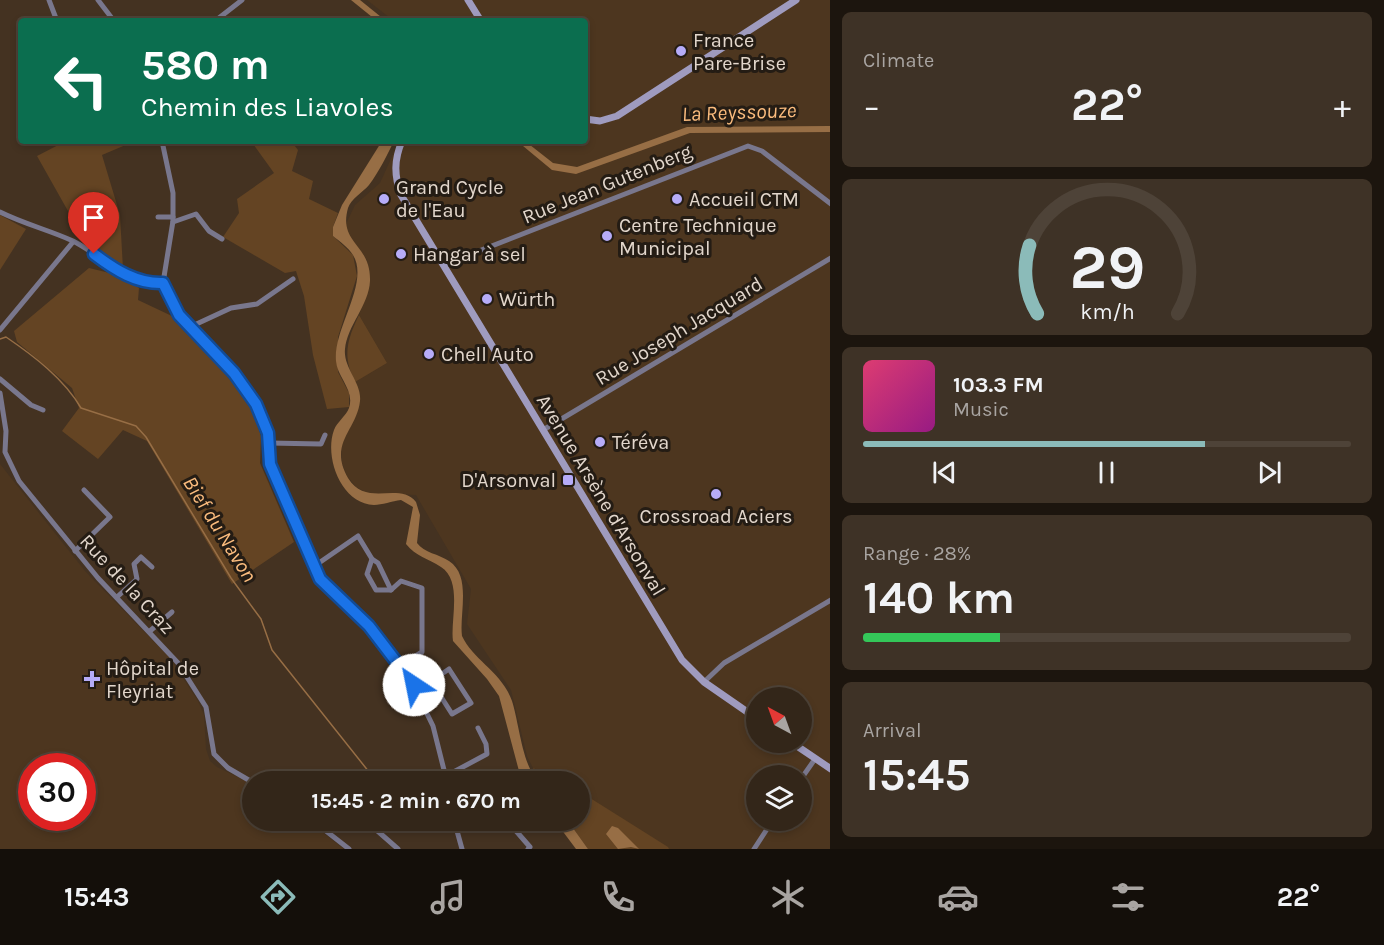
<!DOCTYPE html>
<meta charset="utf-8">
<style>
body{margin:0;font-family:Karla,sans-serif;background:#3e3226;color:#f1f3f6;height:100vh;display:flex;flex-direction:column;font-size:22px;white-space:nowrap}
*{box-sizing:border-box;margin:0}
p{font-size:20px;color:#a9a5a2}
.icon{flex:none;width:33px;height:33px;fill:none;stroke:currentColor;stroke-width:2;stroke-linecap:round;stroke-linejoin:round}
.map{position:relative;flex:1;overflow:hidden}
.details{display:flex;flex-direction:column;gap:12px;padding:12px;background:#1c150e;width:554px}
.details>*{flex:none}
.top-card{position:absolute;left:18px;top:18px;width:570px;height:126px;border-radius:6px;box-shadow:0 3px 9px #0003,0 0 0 2px #4e4338;background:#0b6e4f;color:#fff;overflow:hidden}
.needle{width:39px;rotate:319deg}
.tools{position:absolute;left:746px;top:687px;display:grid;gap:12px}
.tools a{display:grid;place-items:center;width:66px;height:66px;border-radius:50%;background:#332619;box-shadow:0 3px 9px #0003,0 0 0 2px #4e4338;font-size:30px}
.speed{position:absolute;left:18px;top:753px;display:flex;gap:12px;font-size:30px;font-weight:700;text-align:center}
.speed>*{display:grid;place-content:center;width:78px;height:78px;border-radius:50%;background:#332619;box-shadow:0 3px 9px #0003,0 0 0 2px #4e4338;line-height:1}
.speed .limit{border:9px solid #d22;background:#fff;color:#111}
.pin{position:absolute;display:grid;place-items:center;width:51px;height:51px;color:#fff;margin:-62px -26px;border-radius:50% 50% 50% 0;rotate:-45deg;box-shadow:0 0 6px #0007}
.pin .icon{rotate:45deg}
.me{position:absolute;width:66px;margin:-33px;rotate:326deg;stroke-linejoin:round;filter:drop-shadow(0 0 4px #0008)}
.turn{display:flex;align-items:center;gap:21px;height:126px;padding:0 24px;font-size:27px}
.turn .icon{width:78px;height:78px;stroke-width:2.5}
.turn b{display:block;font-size:42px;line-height:51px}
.big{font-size:45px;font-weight:700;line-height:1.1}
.details .tile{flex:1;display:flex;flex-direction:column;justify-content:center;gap:9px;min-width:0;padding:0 21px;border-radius:9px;background:#3e3226}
.details .dial{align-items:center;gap:0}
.dial svg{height:156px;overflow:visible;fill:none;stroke:#4e4338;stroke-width:7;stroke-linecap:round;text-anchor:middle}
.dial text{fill:#f1f3f6;stroke:none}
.song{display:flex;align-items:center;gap:18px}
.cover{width:72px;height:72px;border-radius:9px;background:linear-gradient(135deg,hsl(340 70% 55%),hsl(310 70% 35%))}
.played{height:6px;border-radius:3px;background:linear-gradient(90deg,#8bbbb9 70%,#4e4338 70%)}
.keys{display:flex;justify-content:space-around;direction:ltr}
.heat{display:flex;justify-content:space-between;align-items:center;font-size:33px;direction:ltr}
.charge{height:9px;border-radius:4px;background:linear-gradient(90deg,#34c759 28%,#4e4338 0)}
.trip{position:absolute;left:242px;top:771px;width:348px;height:60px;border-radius:30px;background:#332619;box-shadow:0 3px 9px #0003,0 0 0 2px #4e4338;font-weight:700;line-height:60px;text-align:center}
.tabs{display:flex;height:96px;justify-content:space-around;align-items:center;background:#140f0a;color:#a9a5a2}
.tabs .icon{width:42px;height:42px}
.tabs .current{color:#8bbbb9}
.tabs b{font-size:27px;color:#f1f3f6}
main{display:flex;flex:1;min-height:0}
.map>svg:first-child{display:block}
.built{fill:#4d361f;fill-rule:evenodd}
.green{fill:#644423}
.water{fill:#976e45}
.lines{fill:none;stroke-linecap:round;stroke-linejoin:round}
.stream{stroke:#976e45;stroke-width:1.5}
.street{stroke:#79778d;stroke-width:5}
.secondary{stroke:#9f9bbf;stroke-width:7}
.route-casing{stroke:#114b97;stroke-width:15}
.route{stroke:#1a73e8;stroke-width:10}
.poi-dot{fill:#b6acf8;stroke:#241c14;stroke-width:2}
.labels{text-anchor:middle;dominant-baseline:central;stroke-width:6;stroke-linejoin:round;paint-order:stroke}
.poi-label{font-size:20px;fill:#e3d7cc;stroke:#241c14;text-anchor:start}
.street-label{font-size:20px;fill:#e3d7cc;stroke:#241c14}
.water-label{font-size:21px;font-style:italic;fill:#fabb7d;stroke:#241c14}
</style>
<main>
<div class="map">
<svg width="831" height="849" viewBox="0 0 831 849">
<rect width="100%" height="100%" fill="#443221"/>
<g class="built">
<path d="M367,0H830V849H669L579,791V782L564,781L533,768L527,756L511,690L467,624L471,589L416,495L367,493L356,487L347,476L342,463L341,445L355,417L358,390L355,382L387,363L359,315L370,282L367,260L346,232L345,226L355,205L380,183L399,141H585V21H394ZM756,698H801V742H756ZM756,776H801V820H756Z"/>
<path d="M0,464L85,571L169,657L198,701L204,715L206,749L210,761L217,767L252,784V820L308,821L344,849H0ZM32,766H82V818H32Z"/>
</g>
<g class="green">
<path d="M66,141H135L102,155L120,215L123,269L86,243L37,156Z"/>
<path d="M251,141H291L298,150L292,171L313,181L309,199L338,213L333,227V236L353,255L357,276L338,337V372L349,393V407L327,409L313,355L304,296L296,271L285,273L223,237L239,213L237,199L274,173Z"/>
<path d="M0,215L26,229L0,270Z"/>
<path d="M89,268L122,276L139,288L138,300L174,317L234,384L253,411L261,436L260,463L294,542L232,584L147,441L123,430L98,459L62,431L79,408L72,388L17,342L14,331Z"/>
<path d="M359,315L387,363L355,382C342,356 347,340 359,315Z"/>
<path d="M533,768L564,781H540Z"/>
<path d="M579,791L668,847L669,849H588L568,821L579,820Z"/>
</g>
<g class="water">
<path d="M351,0H360L386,21H377Z"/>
<path d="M831,126L830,132L690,133L576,174L552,170L517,141H525L553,163L577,167L687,127Z"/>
<path d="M382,141H394C387,155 379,172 369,185C363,192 351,199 348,208C338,244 371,243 370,281C369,305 347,326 345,349C343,368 362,383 360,401C357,430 328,443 348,478C366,508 399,481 416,502L420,515L417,543C424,553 439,554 449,561C472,576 459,614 462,636C473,660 502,672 512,701C519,722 523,772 540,781H526L519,771L499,696L487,679L453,641C450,621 463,581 441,567C428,558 416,557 406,544L413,507L401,500C392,501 382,505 374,505C341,504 324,457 334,430C337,422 346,416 349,408C355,390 337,377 336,361C333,328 370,283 353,255C349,248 339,241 333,236V227L342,205Z"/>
<path d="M555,821H568L588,849H576Z"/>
<path d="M612,826L618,828L639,849L631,847L618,849L606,834Z"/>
</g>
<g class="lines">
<path class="stream" d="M0,339L6,337C34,356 64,379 81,408L136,426L146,437L231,578L261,619L272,650L377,782"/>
<g class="street">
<path d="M49,0L57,21"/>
<path d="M98,0L114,21"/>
<path d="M215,21L242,0"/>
<path d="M162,141L173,193V221L163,283L172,303L190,327L234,373L256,404L268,433L270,464L313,567L330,591L369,626L385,645L413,685L433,726L447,782"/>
<path d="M0,212C24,224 49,230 73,241C103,256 126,285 163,283"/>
<path d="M158,217H173"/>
<path d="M173,222L196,214L209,231L222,239"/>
<path d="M443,265L748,146L762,151L831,204"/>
<path d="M190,327L231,308L257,304L293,279"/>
<path d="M0,330L73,242"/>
<path d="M0,379L31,405L43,410"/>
<path d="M0,393L6,431L5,452L19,481L98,578L178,663L206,707L214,754L228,768L252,782"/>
<path d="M543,430L831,258"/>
<path d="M269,443L321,444L325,435"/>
<path d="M75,551L110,517L84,490"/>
<path d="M372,559L378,563L391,590"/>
<path d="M313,567L358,536L372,559L367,574L376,590H391L401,581L422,588V652L401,665"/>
<path d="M117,597L137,579L134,564L141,557L152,567"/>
<path d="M150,631L172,612"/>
<path d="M704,682L724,663L831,600"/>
<path d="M417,691L449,669L471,703L452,714L431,681"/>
<path d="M446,776L487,754L486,744L478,728"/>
<path d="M801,779L815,759"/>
<path d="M410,782L445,771"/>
<path d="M312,820L349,849"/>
<path d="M365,820L398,849"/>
<path d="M454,820L462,849"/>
<path d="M510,824L530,847L528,849"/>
<path d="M429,825L443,820"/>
<path d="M754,849L773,820"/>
</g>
<g class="secondary">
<path d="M468,0L481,21"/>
<path d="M585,119L600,121L617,116L796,0"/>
<path d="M402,141C394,160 394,175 401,195L682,660L704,682L756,718"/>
<path d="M791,742L831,769"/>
</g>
</g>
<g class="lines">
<g class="route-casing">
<path id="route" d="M94,254C115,270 137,284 163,283L179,315L234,373L256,404L268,433L270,464L320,579L369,626L414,685"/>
</g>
<use href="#route" class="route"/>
</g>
<g class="poi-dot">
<circle cx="681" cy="51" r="6"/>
<circle cx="384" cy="199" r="6"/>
<circle cx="677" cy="199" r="6"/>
<circle cx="607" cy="236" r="6"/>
<circle cx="401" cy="254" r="6"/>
<circle cx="487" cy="299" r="6"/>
<circle cx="429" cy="354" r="6"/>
<circle cx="600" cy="442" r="6"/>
<rect x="562" y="474" width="12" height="12" rx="3"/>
<circle cx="716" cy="494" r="6"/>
<path d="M89 670h6v6h6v6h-6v6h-6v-6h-6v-6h6z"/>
</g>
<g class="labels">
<g class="poi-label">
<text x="693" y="40">France<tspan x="693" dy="23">Pare-Brise</tspan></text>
<text x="396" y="187">Grand Cycle<tspan x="396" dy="23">de l'Eau</tspan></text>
<text x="689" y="199">Accueil CTM</text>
<text x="619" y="225">Centre Technique<tspan x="619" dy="23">Municipal</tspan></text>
<text x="413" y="254">Hangar à sel</text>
<text x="499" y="299">Würth</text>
<text x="441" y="354">Chell Auto</text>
<text x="612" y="442">Téréva</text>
<text x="556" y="480" text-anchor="end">D'Arsonval</text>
<text x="716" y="516" text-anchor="middle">Crossroad Aciers</text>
<text x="106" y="668">Hôpital de<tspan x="106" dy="23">Fleyriat</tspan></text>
</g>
<g class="street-label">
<text transform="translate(607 184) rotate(-22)">Rue Jean Gutenberg</text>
<text transform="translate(679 331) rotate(-31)">Rue Joseph Jacquard</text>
<text transform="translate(601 495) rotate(59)">Avenue Arsène d'Arsonval</text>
<text transform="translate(127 584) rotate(47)">Rue de la Craz</text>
</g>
<g class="water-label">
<text transform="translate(739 112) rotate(-2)">La Reyssouze</text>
<text transform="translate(220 529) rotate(58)">Bief du Navon</text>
</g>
</g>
</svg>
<div class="tools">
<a><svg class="needle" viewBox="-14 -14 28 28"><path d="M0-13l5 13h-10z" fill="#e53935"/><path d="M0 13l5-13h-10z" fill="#a9a5a2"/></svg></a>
<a><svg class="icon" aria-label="layers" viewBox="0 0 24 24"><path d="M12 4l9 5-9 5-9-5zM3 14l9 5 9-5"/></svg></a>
</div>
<div class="speed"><div class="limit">30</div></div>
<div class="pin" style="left:94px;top:254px;background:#d93025"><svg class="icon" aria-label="arrive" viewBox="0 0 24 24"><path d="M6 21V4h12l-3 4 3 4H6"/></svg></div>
<svg class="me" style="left:414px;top:685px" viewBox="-20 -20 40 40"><circle r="19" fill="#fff"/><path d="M0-13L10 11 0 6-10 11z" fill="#1a73e8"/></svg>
<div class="trip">15:45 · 2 min · 670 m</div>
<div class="top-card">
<div class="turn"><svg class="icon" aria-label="left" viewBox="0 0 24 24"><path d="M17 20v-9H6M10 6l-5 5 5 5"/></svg><div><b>580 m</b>Chemin des Liavoles</div></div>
</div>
</div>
<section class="details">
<div class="tile"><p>Climate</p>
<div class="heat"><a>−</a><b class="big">22°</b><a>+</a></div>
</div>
<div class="tile dial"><svg viewBox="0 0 100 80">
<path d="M14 69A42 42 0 1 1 86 69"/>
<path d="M14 69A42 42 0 0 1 10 34" stroke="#8bbbb9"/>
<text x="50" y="56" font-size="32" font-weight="700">29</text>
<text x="50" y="72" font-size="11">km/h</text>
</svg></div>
<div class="tile">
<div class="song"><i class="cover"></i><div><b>103.3 FM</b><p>Music</p></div></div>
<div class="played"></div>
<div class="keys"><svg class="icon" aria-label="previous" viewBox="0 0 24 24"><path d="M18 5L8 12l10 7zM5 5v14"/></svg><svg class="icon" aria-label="pause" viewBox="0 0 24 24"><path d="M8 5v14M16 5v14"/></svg><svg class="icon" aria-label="next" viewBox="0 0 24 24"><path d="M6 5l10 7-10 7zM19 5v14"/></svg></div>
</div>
<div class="tile"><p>Range · 28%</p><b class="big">140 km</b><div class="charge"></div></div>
<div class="tile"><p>Arrival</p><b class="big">15:45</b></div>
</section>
</main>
<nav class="tabs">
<b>15:43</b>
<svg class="icon current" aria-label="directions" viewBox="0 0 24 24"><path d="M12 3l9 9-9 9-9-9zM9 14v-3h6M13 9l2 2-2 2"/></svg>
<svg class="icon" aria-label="music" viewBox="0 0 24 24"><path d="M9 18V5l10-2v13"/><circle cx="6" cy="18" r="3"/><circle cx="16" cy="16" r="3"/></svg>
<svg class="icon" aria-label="phone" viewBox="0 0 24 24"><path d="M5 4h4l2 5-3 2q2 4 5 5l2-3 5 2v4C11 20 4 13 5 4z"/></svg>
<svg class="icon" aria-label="climate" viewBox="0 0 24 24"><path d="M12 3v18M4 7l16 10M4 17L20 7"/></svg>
<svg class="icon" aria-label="car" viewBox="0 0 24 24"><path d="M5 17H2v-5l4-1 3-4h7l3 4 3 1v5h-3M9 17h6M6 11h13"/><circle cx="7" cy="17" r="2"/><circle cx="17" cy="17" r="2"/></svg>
<svg class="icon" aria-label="filters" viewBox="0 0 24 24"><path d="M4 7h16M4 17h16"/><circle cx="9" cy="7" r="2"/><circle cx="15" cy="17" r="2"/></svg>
<b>22°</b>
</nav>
